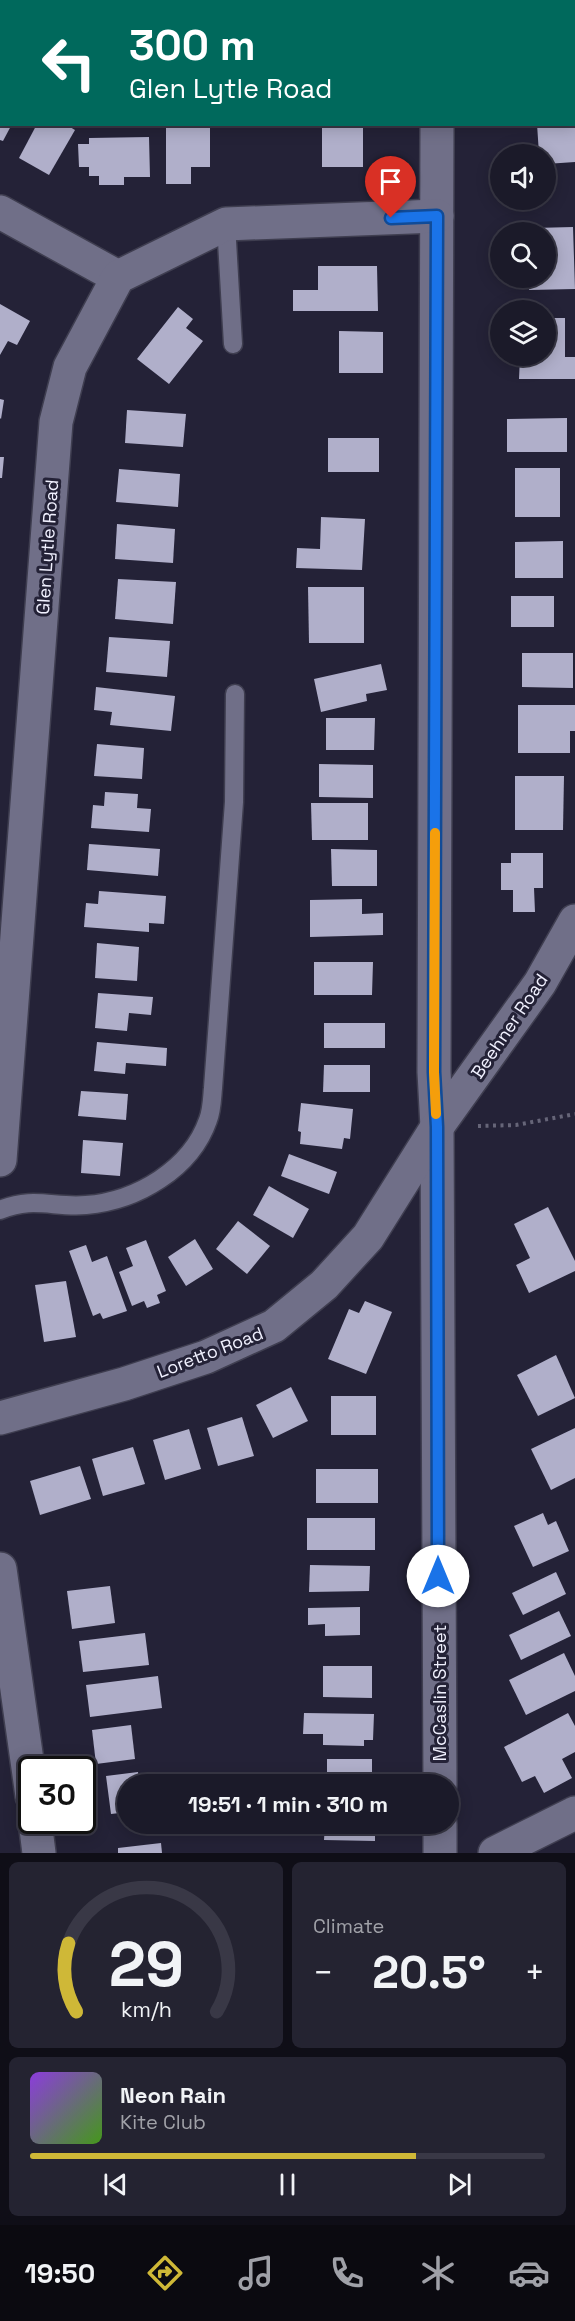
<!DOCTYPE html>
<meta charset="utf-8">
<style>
body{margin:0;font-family:"Space Grotesk",sans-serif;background:#242331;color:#f1f3f6;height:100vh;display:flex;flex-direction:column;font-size:22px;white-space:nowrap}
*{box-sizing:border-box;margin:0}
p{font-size:20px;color:#a0a1a8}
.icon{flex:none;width:33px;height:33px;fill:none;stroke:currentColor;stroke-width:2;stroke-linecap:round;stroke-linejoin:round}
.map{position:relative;height:1853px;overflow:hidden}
.side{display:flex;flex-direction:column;gap:9px;padding:9px;background:#0f0e17;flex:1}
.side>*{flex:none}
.hud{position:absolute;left:0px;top:0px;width:576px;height:126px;box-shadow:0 3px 15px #0003,0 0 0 2px #393846;background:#00695c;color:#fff;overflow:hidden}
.buttons{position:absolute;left:490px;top:144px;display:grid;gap:12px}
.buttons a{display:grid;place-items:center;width:66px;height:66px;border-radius:50%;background:#1b1a29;box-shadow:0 3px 15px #0003,0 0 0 2px #393846;font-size:30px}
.speed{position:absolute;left:18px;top:1756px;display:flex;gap:12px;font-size:30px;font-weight:700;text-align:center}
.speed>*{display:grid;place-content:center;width:78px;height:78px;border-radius:50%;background:#1b1a29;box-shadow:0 3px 15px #0003,0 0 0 2px #393846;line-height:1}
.speed .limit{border:3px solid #111;border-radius:9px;background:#fff;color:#111}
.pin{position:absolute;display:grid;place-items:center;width:51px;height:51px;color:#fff;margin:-62px -26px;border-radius:50% 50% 50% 0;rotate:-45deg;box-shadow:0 0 6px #0007}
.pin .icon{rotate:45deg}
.me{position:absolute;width:66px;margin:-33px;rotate:0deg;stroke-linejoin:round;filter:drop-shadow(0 0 4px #0008)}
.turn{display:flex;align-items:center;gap:21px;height:126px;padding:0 30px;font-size:27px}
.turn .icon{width:78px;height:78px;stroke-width:2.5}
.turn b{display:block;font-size:42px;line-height:51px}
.big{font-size:45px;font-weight:700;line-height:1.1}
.side .widget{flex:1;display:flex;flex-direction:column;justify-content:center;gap:9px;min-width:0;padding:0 21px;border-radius:9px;background:#242331}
.side .dial{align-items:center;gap:0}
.dial svg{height:156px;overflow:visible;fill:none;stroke:#393846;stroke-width:7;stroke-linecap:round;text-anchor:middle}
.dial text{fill:#f1f3f6;stroke:none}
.song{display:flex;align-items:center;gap:18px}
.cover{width:72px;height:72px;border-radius:9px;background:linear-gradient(135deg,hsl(270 70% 55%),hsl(100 70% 35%))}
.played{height:6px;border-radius:3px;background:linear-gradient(90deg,#cfb837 75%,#393846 75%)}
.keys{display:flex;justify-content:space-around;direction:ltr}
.heat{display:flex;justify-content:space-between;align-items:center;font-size:33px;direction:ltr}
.side .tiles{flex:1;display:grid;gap:9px;grid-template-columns:1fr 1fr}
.widget:last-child{grid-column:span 2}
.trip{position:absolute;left:117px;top:1774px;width:342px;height:60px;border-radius:30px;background:#1b1a29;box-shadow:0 3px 15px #0003,0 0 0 2px #393846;font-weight:700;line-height:60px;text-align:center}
.tabs{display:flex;height:96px;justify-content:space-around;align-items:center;background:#0b0a10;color:#a0a1a8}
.tabs .icon{width:42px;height:42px}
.tabs .on{color:#cfb837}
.tabs b{font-size:27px;color:#f1f3f6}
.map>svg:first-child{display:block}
.building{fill:#b0afca}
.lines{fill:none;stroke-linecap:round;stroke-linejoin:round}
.service-casing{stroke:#3f3e50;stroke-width:21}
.minor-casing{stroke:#3f3e50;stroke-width:36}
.path{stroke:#666578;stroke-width:4;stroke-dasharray:3 4.5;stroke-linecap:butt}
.service{stroke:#706f88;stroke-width:18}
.minor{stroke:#706f88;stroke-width:33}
.route-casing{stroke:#114b97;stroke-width:15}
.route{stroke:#1a73e8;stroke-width:10}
.slow{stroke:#f59e0b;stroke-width:10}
.labels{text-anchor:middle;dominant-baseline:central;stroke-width:6;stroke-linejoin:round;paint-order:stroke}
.street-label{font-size:18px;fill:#f1f1ff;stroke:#242237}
</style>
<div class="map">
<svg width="575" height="1853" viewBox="0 0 575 1853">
<rect width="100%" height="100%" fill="#242237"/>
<g class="building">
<path d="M0,124H12L3,141L0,140Z"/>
<path d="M37,124H65L75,130L49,175L19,158Z"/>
<path d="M166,124H210V167H191V184H166Z"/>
<rect x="322" y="124" width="41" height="43"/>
<path d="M537,124H575V162L546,164V154H539Z"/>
<path d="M149,137L150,177H124V185H99V176H89V167H79L78,144H89V138Z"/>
<path d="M573,227L575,289L529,290L528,278H546V232H534V228Z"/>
<path d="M318,266H377L378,311H293V290H318Z"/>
<path d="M0,304L30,321L17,345L8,341L0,355Z"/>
<path d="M178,307L193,319L186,328L203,341L169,384L137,359Z"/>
<path d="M546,318H565V357H575V379H519L520,356H546Z"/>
<path d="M339,331L383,332V373H339Z"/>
<path d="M0,399L4,400L1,419L0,418Z"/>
<path d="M127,410L186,414L183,447L125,443Z"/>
<path d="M567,418V452H507V419Z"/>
<rect x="328" y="438" width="51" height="34"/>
<path d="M0,457H4L2,478H0Z"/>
<rect x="515" y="468" width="45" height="49"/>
<path d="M119,469L180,474L178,507L116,502Z"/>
<path d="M321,517L365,519L362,570L296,568L297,548L320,549Z"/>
<path d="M117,524L175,529L173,563L115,559Z"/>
<path d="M563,541V578H515V542Z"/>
<path d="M118,579L176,582L173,624L115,619Z"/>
<path d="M308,587H364V643H309Z"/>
<rect x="511" y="596" width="43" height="31"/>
<path d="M109,637L170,641L167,677L106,672Z"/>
<path d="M522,653H573V688L522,687Z"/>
<path d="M381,664L387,690L366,694L367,701L321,712L314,679Z"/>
<path d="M96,687L175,696L171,731L110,725L112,712L94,710Z"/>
<path d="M518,705H575V731H570V753H518Z"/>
<path d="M326,718H375L374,750H326Z"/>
<path d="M97,744L144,748L142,779L94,776Z"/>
<path d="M319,764L373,765V798L319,797Z"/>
<path d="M515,776H564L563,830H515Z"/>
<path d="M105,792L138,794L137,808L151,809L149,832L91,828L93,805L104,806Z"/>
<path d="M311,803H368V840H312Z"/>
<path d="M89,844L160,849L158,876L87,870Z"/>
<path d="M331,849L377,850V886H332Z"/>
<path d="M511,853H543V888H534L535,912H513V890H501V863H511Z"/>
<path d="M99,891L166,896L164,924L149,923V932L84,927L86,903L98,904Z"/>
<path d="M362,899V914L383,913V935L310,937V900Z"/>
<path d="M97,943L139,947L137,981L95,978Z"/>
<path d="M314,962H373L372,995H314Z"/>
<path d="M98,993L153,997L151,1015L129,1013L127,1031L95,1028Z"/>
<rect x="324" y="1023" width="61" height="25"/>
<path d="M97,1042L167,1048L166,1066L126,1063L125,1074L94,1071Z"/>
<path d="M324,1065H370V1092H323Z"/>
<path d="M81,1091L128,1094L126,1120L78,1116Z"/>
<path d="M301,1103L353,1109L350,1139L344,1138L342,1149L300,1144L301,1132L298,1131Z"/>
<path d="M83,1140L123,1143L120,1176L81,1173Z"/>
<path d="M289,1154L337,1172L329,1194L281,1176Z"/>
<path d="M269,1186L309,1209L293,1238L253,1215Z"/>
<path d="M548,1207L575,1261V1271L529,1293L516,1265L530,1258L514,1224Z"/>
<path d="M238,1221L270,1246L247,1274L216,1249Z"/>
<path d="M195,1239L213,1269L186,1286L168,1257Z"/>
<path d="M146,1240L166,1291L157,1295L160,1303L147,1308L144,1301L132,1306L119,1272L133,1266L126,1248Z"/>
<path d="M86,1245L92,1262L107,1256L127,1311L103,1319L100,1313L93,1316L69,1251Z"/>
<path d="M66,1281L76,1337L44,1342L35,1285Z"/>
<path d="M365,1301L392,1312L366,1374L328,1359L349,1309L359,1313Z"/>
<path d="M556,1355L575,1398L538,1416L517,1375Z"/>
<path d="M291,1387L308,1421L273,1438L256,1405Z"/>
<rect x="331" y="1396" width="45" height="39"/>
<path d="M242,1417L254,1456L218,1466L207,1428Z"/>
<path d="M575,1428V1478L551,1490L531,1449Z"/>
<path d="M189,1429L201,1469L165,1480L153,1440Z"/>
<path d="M133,1447L145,1484L103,1496L92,1459Z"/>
<path d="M80,1466L91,1499L40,1515L30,1481Z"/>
<rect x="316" y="1469" width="62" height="34"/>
<path d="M543,1513L548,1525L556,1521L569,1551L533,1567L514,1526Z"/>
<rect x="307" y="1518" width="68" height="32"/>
<path d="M310,1565L370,1566L369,1591L309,1592Z"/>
<path d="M556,1572L566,1594L523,1615L512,1593Z"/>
<path d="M110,1586L115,1623L72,1629L67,1591Z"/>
<path d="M360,1607V1635L325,1636V1624L308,1625V1608Z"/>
<path d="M559,1611L571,1636L521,1660L509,1635Z"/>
<path d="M145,1633L149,1665L83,1672L79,1641Z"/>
<path d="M564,1653L575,1676V1691L526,1715L509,1680Z"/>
<path d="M323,1666H372V1698L323,1697Z"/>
<path d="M158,1676L162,1708L90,1717L86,1685Z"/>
<path d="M304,1713L374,1714L373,1740H364V1746L323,1745V1734H303Z"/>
<path d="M568,1713L575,1726V1752L562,1759L572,1778L544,1793L535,1776L522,1782L504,1747Z"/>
<path d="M131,1725L135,1759L96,1764L92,1730Z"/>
<rect x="327" y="1759" width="45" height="26"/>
<path d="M138,1772L139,1779L157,1776L159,1785H128V1812L111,1814L106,1776Z"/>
<path d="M325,1824H375V1841L324,1840Z"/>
<path d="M161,1843L162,1853H118V1848Z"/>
</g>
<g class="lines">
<g class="service-casing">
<g id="service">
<path d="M226,224L233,344"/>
<path d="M0,1210C33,1196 54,1208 86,1205C137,1201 191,1169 208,1120C212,1110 212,1098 213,1088L234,802L235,694"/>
</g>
</g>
<g class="minor-casing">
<g id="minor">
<path d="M437,2V0"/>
<path d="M437,124L434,1072L437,1127L440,1785"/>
<path d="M0,212L118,277"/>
<path d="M0,1160L56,422L70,367L118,277L226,224L437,216"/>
<path d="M0,1418L124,1384L206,1357L274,1326L324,1285L368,1237L437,1127L540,983L575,921"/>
<path d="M0,1569L32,1796"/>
<path d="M35,1821L39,1853"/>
<path d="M440,1824V1853"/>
<path d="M495,1853L575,1813"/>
</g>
</g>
<path class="path" d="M478,1126L516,1125L575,1114"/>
<use href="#service" class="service"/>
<use href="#minor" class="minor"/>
</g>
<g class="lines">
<g class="route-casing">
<path id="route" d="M391,218L437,216L434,1072L437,1127L438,1576"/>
</g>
<use href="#route" class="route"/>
<path class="slow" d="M435,833L434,1072L436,1114"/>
</g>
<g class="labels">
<g class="street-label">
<text transform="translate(47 547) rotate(-86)">Glen Lytle Road</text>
<text transform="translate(509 1026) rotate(-56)">Beehner Road</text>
<text transform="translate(210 1352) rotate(-21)">Loretto Road</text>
<text transform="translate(439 1693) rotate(-90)">McCaslin Street</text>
</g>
</g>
</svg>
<div class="buttons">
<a><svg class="icon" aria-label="sound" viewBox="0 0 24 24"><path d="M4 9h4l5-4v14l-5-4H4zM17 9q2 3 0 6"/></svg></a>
<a><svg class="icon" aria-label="search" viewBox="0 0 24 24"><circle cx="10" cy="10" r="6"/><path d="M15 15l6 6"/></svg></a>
<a><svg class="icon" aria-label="layers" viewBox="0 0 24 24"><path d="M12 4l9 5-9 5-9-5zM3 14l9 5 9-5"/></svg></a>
</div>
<div class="speed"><div class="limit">30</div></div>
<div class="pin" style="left:391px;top:218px;background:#d93025"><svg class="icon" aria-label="arrive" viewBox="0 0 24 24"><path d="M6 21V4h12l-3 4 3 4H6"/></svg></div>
<svg class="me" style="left:438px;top:1576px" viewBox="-20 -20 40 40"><circle r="19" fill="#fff"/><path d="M0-13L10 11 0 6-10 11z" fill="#1a73e8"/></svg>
<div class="trip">19:51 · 1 min · 310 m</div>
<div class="hud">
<div class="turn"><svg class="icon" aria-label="left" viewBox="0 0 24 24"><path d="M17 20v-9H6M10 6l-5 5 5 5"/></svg><div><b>300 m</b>Glen Lytle Road</div></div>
</div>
</div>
<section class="side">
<div class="tiles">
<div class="widget dial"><svg viewBox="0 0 100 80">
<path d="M14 69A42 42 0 1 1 86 69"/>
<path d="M14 69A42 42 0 0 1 10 34" stroke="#cfb837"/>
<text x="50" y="56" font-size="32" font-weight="700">29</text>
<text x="50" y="72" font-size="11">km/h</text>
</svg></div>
<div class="widget"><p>Climate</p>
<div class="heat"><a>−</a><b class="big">20.5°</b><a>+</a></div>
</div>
<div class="widget">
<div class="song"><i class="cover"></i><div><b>Neon Rain</b><p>Kite Club</p></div></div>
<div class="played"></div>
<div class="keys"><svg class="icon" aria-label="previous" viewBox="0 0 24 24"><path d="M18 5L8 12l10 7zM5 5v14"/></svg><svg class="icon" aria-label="pause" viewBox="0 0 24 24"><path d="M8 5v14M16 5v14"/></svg><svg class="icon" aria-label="next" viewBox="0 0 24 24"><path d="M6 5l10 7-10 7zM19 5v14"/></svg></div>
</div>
</div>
</section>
<nav class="tabs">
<b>19:50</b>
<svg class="icon on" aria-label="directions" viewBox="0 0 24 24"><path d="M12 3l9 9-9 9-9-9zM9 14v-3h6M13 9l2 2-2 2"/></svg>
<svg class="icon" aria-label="music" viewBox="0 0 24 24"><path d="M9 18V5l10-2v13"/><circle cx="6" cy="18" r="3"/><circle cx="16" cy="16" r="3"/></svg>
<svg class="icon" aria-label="phone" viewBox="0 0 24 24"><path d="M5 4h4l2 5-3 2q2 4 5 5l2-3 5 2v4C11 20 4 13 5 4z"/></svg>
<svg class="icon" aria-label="climate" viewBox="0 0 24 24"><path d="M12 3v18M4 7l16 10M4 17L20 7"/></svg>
<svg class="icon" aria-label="car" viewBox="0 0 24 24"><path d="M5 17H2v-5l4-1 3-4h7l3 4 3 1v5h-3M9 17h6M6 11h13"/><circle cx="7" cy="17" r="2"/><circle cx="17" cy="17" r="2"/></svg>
</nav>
